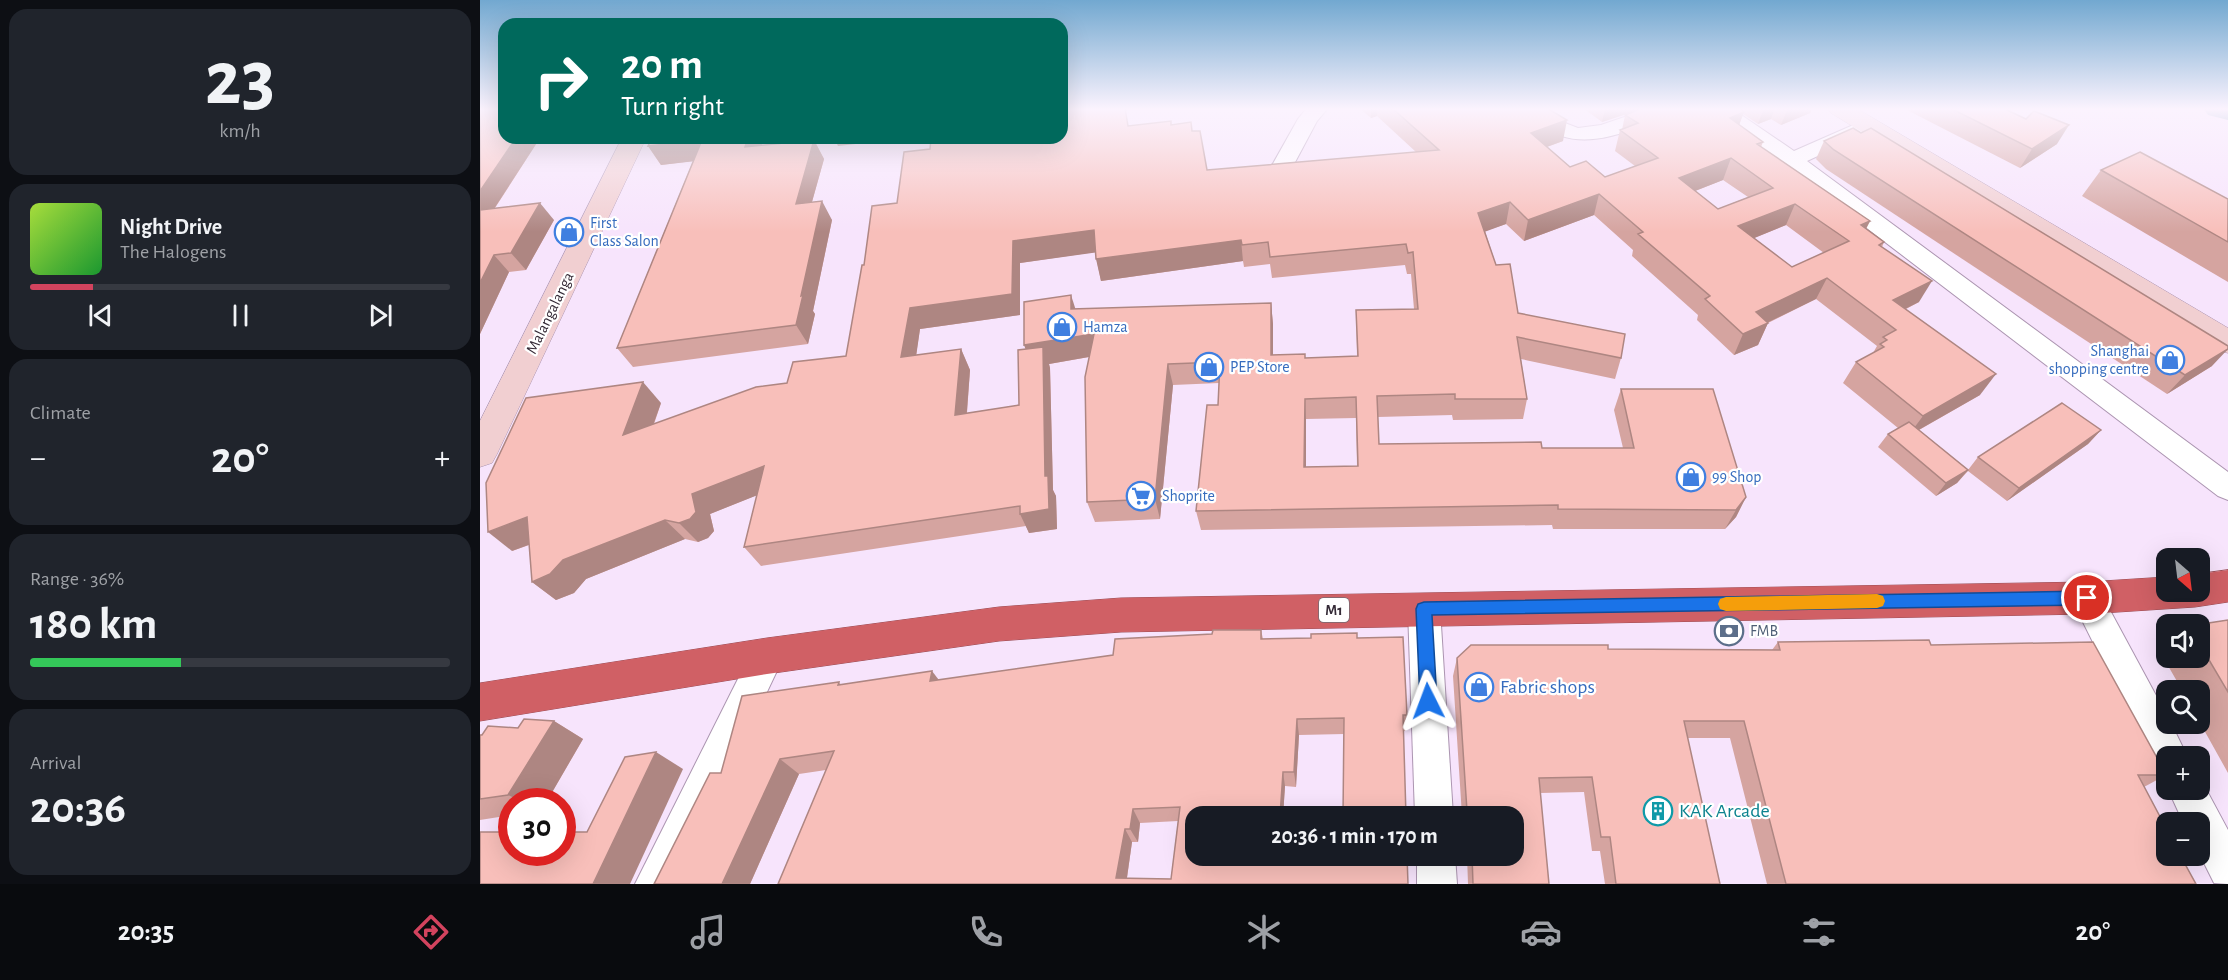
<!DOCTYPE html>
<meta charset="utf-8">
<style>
body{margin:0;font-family:"Alegreya Sans",sans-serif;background:#20242c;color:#f1f3f6;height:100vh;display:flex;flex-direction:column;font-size:22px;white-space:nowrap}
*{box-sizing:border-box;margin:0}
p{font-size:20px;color:#9ea1a6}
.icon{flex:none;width:33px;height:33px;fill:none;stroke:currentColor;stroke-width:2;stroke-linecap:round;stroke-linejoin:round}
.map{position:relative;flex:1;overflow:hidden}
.panel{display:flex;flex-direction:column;gap:9px;padding:9px;background:#0d0f14;width:480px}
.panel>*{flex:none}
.top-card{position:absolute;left:18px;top:18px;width:570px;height:126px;border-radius:18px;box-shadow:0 6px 24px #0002;background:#00695c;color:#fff;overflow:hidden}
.needle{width:39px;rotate:152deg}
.buttons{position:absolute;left:1676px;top:548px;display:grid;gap:12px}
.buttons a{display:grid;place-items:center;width:54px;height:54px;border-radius:12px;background:#171b24;box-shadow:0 6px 24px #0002;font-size:30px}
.speed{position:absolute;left:18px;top:788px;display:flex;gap:12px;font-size:30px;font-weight:700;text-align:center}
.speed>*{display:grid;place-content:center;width:78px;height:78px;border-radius:50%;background:#171b24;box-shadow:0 6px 24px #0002;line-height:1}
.speed .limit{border:9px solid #d22;background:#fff;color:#111}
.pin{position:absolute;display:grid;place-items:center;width:51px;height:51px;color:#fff;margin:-26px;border:3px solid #fff;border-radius:50%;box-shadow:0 2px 6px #0007}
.me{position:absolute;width:66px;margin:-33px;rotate:357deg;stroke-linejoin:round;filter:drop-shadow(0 0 4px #0008)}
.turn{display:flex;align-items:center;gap:21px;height:126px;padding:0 24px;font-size:27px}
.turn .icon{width:78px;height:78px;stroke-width:2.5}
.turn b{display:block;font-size:42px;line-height:51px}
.big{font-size:45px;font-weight:600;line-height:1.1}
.panel .tile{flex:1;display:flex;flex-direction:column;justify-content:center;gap:9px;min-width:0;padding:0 21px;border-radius:18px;background:#20242c}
.panel .dial{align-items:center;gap:0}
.dial b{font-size:78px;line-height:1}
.song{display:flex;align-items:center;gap:18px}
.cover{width:72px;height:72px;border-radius:9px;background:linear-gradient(135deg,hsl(80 70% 55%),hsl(130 70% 35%))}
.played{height:6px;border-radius:3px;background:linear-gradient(90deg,#d3435e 15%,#363941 15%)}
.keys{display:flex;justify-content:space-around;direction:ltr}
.heat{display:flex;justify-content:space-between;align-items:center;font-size:33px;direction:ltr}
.charge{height:9px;border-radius:4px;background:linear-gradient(90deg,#34c759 36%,#363941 0)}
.trip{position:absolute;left:705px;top:806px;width:339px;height:60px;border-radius:18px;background:#171b24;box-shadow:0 6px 24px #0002;font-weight:600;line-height:60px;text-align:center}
.tabs{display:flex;height:96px;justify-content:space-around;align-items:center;background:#090b0e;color:#9ea1a6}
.tabs .icon{width:42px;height:42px}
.tabs .selected{color:#d3435e}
.tabs b{font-size:27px;color:#f1f3f6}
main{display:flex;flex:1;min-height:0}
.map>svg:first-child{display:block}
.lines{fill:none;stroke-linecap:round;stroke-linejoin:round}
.river{fill:#6197ad;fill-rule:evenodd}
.street-casing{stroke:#ac95b1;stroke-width:2}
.secondary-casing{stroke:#ac95b1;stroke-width:1}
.highway-casing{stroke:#9a4d55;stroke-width:1}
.street{fill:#fff;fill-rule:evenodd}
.secondary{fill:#f1cfd1;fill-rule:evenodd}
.highway{fill:#d06065;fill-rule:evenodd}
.wall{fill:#d5a4a0;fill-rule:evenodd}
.shaded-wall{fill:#ae8682}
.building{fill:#f8bfba;stroke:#ae8682;stroke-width:1.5;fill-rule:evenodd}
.route{fill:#1a73e8;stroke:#114b97;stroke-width:1.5}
.slow{fill:#f59e0b}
.labels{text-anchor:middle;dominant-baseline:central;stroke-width:4.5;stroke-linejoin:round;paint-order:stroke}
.shield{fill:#fff;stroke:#726b73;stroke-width:1.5}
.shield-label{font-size:15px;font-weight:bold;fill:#352b37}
.shop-label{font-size:16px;fill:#366cbe;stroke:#fff;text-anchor:start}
.street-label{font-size:16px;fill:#352b37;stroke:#fff}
.service-label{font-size:16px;fill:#4e5e75;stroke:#fff;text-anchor:start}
.near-shop-label{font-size:20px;fill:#366cbe;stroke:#fff;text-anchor:start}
.near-culture-label{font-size:20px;fill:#0d838f;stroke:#fff;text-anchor:start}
</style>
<main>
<section class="panel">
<div class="tile dial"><b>23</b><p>km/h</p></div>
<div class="tile">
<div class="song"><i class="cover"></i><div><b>Night Drive</b><p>The Halogens</p></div></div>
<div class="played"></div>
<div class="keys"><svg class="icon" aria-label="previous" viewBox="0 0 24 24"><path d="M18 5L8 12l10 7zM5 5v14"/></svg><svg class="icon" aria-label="pause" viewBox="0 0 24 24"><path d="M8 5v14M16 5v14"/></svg><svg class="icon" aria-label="next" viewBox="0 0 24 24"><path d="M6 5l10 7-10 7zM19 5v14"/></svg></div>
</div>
<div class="tile"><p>Climate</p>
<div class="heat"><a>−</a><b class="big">20°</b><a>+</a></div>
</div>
<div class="tile"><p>Range · 36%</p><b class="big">180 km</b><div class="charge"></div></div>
<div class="tile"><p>Arrival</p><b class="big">20:36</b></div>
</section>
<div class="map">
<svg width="1748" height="884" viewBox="0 0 1748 884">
<rect width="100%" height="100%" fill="#f7e4fc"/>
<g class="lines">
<path class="river" d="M1723,108H1748V120L1728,115Z"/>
<g class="street-casing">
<g id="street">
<path d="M827,108H848L837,121L805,181L797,183L789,181L786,176L818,119Z"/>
<path d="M1043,108H1065L1085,123L1098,128L1121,125L1171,108H1200L1197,112C1154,128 1101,158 1060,124C1054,119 1047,114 1043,108Z"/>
<path d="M1228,108H1251L1314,151L1371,126L1378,124L1385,126L1388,130L1385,134L1327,161L1748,472V500L1738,496L1304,165L1231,112Z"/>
<path d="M1607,584L1618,588L1686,714V723H1691L1707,756H1686V773L1676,769L1591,598L1596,588Z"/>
<path d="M944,595L956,599L960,609L973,816H935L928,609L932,599Z"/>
<path d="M287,640L299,645L304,656L196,884H155L275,645Z"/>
<path d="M1719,776L1748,830V884L1734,883L1719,853V822H1703L1688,789H1719Z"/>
<path d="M937,855H975L977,884H937Z"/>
</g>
</g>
<g class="secondary-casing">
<g id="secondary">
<path d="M1347,108H1376L1748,328V353L1737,350L1351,113Z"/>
<path d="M142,138H166L17,454L12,463L0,467V421Z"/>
</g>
</g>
<g class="highway-casing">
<path id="highway" d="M1748,570V602L1715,607L1607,614L641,632L519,641L287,674L0,721V683L287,638L519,607L641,598L1607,582L1686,577V591H1719V574Z"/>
</g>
<use href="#street" class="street"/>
<use href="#secondary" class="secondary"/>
<use href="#highway" class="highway"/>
</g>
<g class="wall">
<path d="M0,108L24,138H60L15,208L74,220L46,270L29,272L0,334Z"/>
<path d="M879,108H1067L1083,141L1067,147L1090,167L1125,177L1155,166L1135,151L1140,130H1142L1145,115L1150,113L1122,122L1103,108H1332L1330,113L1301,125L1291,119L1278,124L1263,114L1259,125L1283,142L1281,147L1390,221L1386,229L1404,242L1402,247L1439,302L1426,309L1500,395L1439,430L1488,470L1498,457L1621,430L1608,444L1527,501L1488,471L1477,483L1456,496L1398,447L1408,434L1418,428L1363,383L1376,362L1393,353L1397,346L1336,299L1288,323L1278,345L1254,355L1217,320L1218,315L1152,256L1153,250L1114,215L1044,241L1026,224L1005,231L1016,265L1038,313L1141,358L1135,379L1041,359L1047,399L1043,419L973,420L972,415L898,417L899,444L1062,448H1143L1134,410L1141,389L1266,497L1256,517L1245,529H1073L1072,525L721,530L716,511L738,405L739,383L693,385L680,519L615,522L607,502L609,357L569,364L570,368L573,490L576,496L577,529L549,533L546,526L281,566L264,547L277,495L230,514L234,531L228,538L218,542L205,539L106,579L94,593L76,600L52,582L49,545L32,551L181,403L174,424L307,383L366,356L384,265L417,203L649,126L691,125L712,131L727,170L936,152L897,116L891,118ZM1243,180L1268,197L1238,209L1215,191ZM1306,225L1344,253L1312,267L1274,238ZM615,252L621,281L763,261L764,267L790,264L792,278L925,265L927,274H931L934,309L876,310L877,356L825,358L793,355V324L791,303L595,309L545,349L539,405L487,413L490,370L481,349L436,355L440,329L540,315V263ZM876,418L877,466L826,467V419Z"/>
<path d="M1428,108H1523L1577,144L1540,168L1427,110Z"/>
<path d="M284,138L282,145L334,140L344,159L332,202L352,220L333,311L335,314L328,344L153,367L137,348L213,161L181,165L168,146Z"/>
<path d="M1344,141L1732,366L1687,394L1346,169L1336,159Z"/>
<path d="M1621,170L1748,199V282L1602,196Z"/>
<path d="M1748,620V773L1719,721V690H1702L1683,657L1686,652V657H1719V626L1722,624Z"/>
<path d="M781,630L783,639L877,638L927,715L925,731L864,734L819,735L816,787L805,786L803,816H716V855H801V860L928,884H298L346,770L319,774L270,884H174L241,773L359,682L361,685L458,680L633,655L732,634ZM698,821L691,879L647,878L652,842H658L660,823Z"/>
<path d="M1298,642L1451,645L1686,775L1664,787L1716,884H1287L1250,738H1207L1240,884H1125L1120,851H1112L1104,792L1060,793L1069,884H988L987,855H1034V816H982L973,676L977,658L1128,649L1292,650Z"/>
<path d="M74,721L103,739L67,801H32V815L0,820V735Z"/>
</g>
<g class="shaded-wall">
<path d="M891,108H898L897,116L891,118Z"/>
<path d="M1127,108H1164L1122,122L1125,109Z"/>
<path d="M1284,108H1295L1291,119L1278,124Z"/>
<path d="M1308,108H1332L1330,113L1301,125Z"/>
<path d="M1264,112L1256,133L1250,118Z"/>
<path d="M1087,120L1083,141L1047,154L1051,133Z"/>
<path d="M1589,125L1577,144L1540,168L1552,149Z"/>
<path d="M36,138H60L10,215L0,220V191Z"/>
<path d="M268,138H284L276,166L265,147Z"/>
<path d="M354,138H403L402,141L358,146Z"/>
<path d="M222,140L233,159L181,165L168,146Z"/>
<path d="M334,140L344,159L326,223L316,204Z"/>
<path d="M1251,158L1243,180L1192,200L1199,178Z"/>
<path d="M1119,194L1114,215L1044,241L1048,220Z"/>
<path d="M342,201L352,220L333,311L335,314L328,344L316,325L321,296Z"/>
<path d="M1030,202L1026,224L996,235L998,213Z"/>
<path d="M60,203L74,220L46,270L31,253Z"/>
<path d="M1315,204L1306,225L1250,248L1258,226Z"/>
<path d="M1390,221L1379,242L1381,225Z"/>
<path d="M614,230L619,252L540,263V315L440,329L433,378L421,357L430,308L533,241Z"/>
<path d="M761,240L763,261L621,281L616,259Z"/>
<path d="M14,255L29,272L0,334V283Z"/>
<path d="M1347,278L1336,299L1274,329L1288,323L1278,345L1254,355L1263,334L1276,312Z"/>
<path d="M1452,281L1439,302L1403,320L1413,300Z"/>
<path d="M591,295L598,317L591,309Z"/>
<path d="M791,303L793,324V376L791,355Z"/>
<path d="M614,334L620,355L569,364L570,368L573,490L576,496L577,529L549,533L540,514L565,476L552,366L544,345Z"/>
<path d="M481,349L490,370L485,436L475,415Z"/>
<path d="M1748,349L1732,366L1687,394L1705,375Z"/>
<path d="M688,364L693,385L680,519L675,499Z"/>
<path d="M1516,374L1500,395L1428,436L1443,416Z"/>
<path d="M163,382L181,403L162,456L143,435Z"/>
<path d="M825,399L826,419V487L824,467Z"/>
<path d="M1621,430L1608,444L1527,501L1539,488Z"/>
<path d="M284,466L300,486L230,514L234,531L228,538L218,542L199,523L212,494Z"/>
<path d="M1488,470L1477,483L1456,496L1466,483Z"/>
<path d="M1266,497L1256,517L1245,529L1256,510Z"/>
<path d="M47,517L70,537L32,551L8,532Z"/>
<path d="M185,520L205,539L106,579L94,593L76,600L52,582L83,560Z"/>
<path d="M452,671L465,688L450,681Z"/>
<path d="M817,719L819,735L816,787L814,772Z"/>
<path d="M74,721L103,739L67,801H41L28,795Z"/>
<path d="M176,752L203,769L150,884H113Z"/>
<path d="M300,759L319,774L270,884H242Z"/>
<path d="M803,772L805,786L803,816H800Z"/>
<path d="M653,809L660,823L658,842L650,829Z"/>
<path d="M645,829L652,842L646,884L636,878Z"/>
<path d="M797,855H801L800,872L797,860Z"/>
</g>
<g class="building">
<path d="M0,108H24V138H36L0,191Z"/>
<path d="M582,108H645L648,126L691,121V125L711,122L712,131H720L727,170L959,150L912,108H1067L1087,120L1051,133L1090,167L1106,161L1125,177L1178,158L1140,130L1158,123L1145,115L1163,108H1258L1264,112L1250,118L1283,142L1277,144L1390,221L1381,225L1404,242L1399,245L1452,281L1413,300L1516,374L1443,416L1376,362L1404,347L1400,344L1407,340L1403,337L1416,330L1347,278L1276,312L1288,323L1263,334L1225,299L1230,296L1158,234L1163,232L1119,194L1048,220L1030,202L998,213L1016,265L1030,264L1038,313L1145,334L1141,358L1037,337L1047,399H975V394L897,396L899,444L1061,442L1062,448H1154L1141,389H1233L1266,497L1256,510L1078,509V505L716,511L727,405H738L740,362L688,364L675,499L607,502L605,377L614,334L544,345V302L591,295V309L791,303V355L825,354V358L878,356L876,310L938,309L933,252L928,253L926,244L790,257L788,242L762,245L761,240L616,259L614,230L533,241L532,294L430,308L421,357L481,349L475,415L539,405L538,350L563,347L565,476H568L569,509L540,514V506L264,547L284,466L212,494L216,512L210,519L199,523L185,520L83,560L70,574L52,582L47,517L8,532L6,483L46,398L163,382L143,435L276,387L307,383L313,362L366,356L382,265H384L392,206L417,203L424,152L450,149L451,138H582ZM1251,158L1293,188L1238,209L1199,178ZM1315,204L1369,241L1312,267L1258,226ZM876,397L878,466L824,467L825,399Z"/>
<path d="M1470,108H1523L1546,119L1554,111L1589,125L1552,149Z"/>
<path d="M1373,128L1381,133L1391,128L1748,346V349L1705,375L1354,150L1344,141Z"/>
<path d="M172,138H268L265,147L334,140L316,204L342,201L321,296L323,295L316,325L137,348L222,140L168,146Z"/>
<path d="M1660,152L1748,199V242L1621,170Z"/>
<path d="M60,203L31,253L14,255L0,283V210Z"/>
<path d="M1582,403L1621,430L1539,488L1498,457Z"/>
<path d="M1429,422L1488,470L1466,483L1408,434Z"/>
<path d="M1748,620V692L1719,643V628L1722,624Z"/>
<path d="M733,630H781V639L831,638V634L877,633V638L923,637L927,715H923L926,816H863L864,718L817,719L814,772H803L800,816H716V855H797V860H863V855H927L928,884H298L354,751L300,759L242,884H174L230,773H241L262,696L359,682L358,685L452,671L450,681L633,655L635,639L732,634ZM700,807L691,879L636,878L645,829H650L653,809Z"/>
<path d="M1449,640L1451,645L1613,642L1686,774V775H1658L1686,828V855H1700L1716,884H1306L1264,721H1204L1240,884H1136L1130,837H1121L1112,777L1059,778L1069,884H993L992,855H1034V816H990V811H987L977,658L991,645H1128V649L1300,650L1298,642Z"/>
<path d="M44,719L74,721L28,795L0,799V735H2L8,726L38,728Z"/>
<path d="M176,752L113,884H0V832H32V852H82V832H107L145,757Z"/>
</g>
<linearGradient id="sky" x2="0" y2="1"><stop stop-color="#72a8d0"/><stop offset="0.47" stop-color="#fbf3fe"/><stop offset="1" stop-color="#fbf3fe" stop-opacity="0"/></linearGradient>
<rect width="1748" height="232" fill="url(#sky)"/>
<path class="route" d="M1607,591L1613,593L1615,598L1613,603L1607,605L952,615L957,701L954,706L948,709L942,706L940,701L936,609L938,604L944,602Z"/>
<path class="slow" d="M1397,594L1403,596L1405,601L1403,606L1397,608L1246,611L1240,609L1238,604L1240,599L1246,597Z"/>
<defs>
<g id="shop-ring" transform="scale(1.5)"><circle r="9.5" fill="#fff" stroke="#3f7fe0" stroke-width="1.5"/><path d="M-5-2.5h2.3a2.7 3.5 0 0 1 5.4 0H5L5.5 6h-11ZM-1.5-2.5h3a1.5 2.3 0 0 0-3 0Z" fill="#3f7fe0"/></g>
<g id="supermarket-ring" transform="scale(1.5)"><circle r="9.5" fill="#fff" stroke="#3f7fe0" stroke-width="1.5"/><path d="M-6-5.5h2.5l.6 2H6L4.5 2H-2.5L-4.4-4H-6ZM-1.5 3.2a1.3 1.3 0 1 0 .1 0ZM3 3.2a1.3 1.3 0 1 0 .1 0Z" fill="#3f7fe0"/></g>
<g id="bank-ring" transform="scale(1.5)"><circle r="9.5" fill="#fff" stroke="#5c6f8a" stroke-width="1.5"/><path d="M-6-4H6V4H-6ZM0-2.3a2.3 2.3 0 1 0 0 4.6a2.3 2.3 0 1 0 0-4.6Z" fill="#5c6f8a"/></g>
<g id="building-ring" transform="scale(1.5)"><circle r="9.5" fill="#fff" stroke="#0f9aa8" stroke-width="1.5"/><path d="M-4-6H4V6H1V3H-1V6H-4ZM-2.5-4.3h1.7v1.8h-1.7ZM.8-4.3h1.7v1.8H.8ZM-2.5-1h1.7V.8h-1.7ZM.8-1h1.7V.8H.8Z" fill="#0f9aa8"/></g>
</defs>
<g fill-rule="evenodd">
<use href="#shop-ring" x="89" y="232"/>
<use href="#shop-ring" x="582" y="327"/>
<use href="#shop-ring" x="1690" y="360"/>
<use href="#shop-ring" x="729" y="367"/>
<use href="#shop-ring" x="1211" y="477"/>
<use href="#supermarket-ring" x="661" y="496"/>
<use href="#bank-ring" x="1249" y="631"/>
<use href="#shop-ring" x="999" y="687"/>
<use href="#building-ring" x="1178" y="811"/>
</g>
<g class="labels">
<rect class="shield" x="839" y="598" width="30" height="24" rx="4.5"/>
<g class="shield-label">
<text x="854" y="610">M1</text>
</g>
<g class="shop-label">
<text x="110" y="223">First<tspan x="110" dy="18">Class Salon</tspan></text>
<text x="603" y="327">Hamza</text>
<text x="1669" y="351" text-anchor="end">Shanghai<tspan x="1669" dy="18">shopping centre</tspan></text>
<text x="750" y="367">PEP Store</text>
<text x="1232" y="477">99 Shop</text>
<text x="682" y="496">Shoprite</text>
</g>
<g class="street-label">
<text transform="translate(70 313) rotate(-64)">Malangalanga</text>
</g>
<g class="service-label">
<text x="1270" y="631">FMB</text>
</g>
<g class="near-shop-label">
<text x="1020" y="687">Fabric shops</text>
</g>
<g class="near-culture-label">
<text x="1199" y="811">KAK Arcade</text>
</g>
</g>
</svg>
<div class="buttons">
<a><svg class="needle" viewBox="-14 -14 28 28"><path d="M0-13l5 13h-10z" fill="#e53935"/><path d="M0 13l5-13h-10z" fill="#9ea1a6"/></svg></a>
<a><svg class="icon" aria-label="sound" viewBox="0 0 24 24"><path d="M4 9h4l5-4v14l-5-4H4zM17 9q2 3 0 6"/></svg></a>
<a><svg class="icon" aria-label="search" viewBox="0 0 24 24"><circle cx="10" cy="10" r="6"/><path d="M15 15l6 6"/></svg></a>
<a>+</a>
<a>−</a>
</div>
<div class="speed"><div class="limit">30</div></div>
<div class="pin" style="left:1607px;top:598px;background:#d93025"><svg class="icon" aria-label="arrive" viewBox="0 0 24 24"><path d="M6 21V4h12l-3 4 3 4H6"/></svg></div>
<svg class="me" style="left:948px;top:701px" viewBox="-20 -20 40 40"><path d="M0-17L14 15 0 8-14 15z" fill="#1a73e8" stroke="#fff" stroke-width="4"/></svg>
<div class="trip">20:36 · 1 min · 170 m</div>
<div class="top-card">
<div class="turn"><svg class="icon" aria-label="right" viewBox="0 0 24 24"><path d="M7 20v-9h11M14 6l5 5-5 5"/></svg><div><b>20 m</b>Turn right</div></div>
</div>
</div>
</main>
<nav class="tabs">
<b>20:35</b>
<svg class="icon selected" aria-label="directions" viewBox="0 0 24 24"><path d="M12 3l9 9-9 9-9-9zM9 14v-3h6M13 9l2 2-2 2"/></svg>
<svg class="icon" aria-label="music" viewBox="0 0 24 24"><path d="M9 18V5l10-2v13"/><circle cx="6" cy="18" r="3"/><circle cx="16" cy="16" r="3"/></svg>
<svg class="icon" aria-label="phone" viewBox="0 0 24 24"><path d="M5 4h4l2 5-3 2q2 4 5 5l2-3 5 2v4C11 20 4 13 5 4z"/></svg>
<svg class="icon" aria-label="climate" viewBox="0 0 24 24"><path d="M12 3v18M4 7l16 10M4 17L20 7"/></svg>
<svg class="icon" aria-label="car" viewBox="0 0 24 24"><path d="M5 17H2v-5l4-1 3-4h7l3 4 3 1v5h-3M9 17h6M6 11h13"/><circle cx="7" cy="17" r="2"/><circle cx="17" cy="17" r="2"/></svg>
<svg class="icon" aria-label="filters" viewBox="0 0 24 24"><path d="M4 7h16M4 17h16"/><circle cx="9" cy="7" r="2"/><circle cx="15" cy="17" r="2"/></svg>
<b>20°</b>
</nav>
